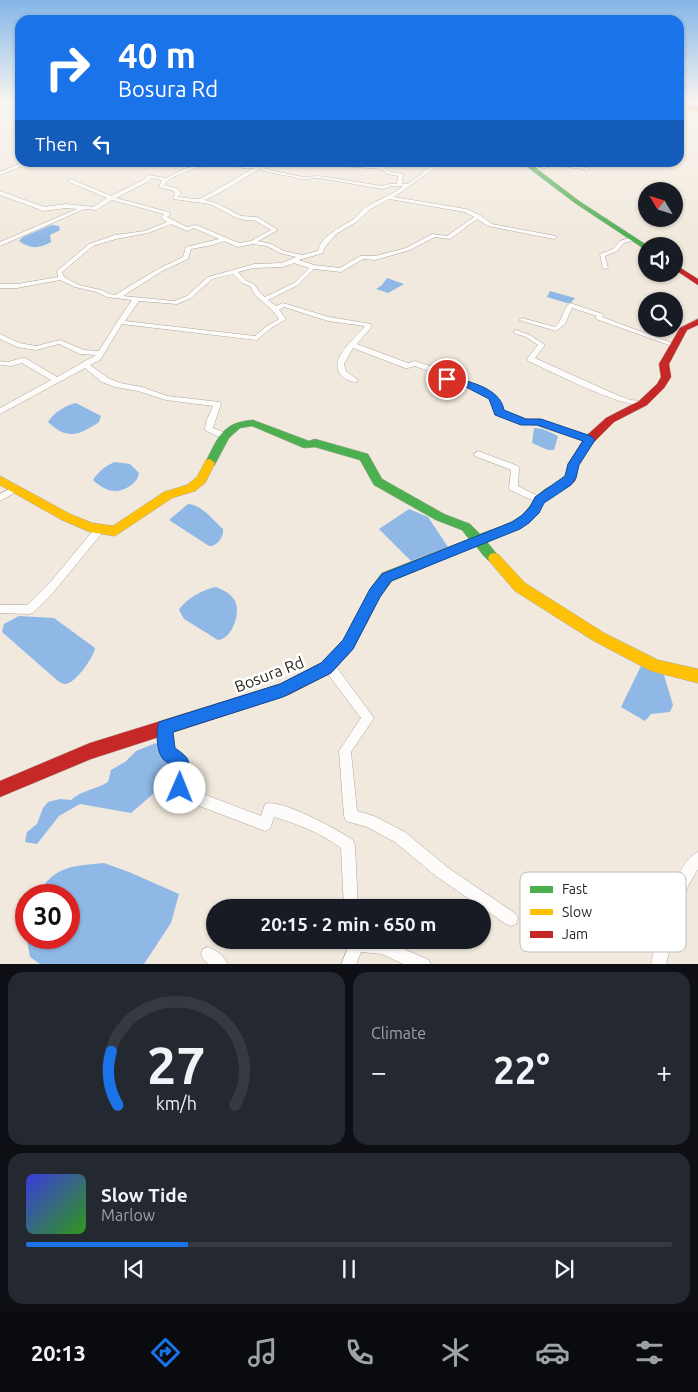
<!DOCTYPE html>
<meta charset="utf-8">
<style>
body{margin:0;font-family:Ubuntu,sans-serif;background:#242831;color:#f1f3f6;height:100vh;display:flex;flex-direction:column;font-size:19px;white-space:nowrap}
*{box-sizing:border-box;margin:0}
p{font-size:16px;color:#9ea1a6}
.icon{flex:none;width:28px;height:28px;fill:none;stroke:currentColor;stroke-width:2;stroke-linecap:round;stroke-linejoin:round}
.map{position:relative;height:964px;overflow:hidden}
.panel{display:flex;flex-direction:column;gap:8px;padding:8px;background:#0d0f14;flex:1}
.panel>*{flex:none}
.hud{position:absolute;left:15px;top:15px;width:669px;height:152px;border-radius:15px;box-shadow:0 1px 4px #0004;background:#1a73e8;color:#fff;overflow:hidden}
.needle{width:32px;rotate:308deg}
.fabs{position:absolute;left:638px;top:182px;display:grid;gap:10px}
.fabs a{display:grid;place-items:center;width:45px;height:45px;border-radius:50%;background:#171b24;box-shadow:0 1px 4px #0004;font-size:25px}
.speed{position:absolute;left:15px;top:884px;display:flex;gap:10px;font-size:25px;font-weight:700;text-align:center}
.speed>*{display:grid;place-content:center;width:65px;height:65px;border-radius:50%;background:#171b24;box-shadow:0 1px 4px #0004;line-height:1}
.speed .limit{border:8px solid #d22;background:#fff;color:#111}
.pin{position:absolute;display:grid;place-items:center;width:42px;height:42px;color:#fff;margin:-21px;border:2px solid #fff;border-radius:50%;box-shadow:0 1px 5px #0007}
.me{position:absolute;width:55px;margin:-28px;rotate:1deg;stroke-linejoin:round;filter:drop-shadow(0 0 4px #0008)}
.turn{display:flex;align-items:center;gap:18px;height:105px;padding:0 20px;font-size:22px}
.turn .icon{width:65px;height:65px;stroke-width:2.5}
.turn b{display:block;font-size:35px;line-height:42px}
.then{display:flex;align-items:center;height:48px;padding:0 20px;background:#0003;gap:10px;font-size:19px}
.big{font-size:38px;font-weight:700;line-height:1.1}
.panel .card{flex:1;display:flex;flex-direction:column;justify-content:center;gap:8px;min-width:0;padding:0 18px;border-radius:15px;background:#242831}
.panel .dial{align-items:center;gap:0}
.dial svg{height:130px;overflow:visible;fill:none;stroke:#363941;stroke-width:7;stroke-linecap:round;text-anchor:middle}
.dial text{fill:#f1f3f6;stroke:none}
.song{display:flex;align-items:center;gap:15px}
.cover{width:60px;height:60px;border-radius:8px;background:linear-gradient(135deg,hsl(240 70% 55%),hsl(110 70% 35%))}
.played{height:5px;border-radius:2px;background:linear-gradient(90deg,#1a73e8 25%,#363941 25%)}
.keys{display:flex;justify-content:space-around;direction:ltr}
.heat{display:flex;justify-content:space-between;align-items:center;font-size:28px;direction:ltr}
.panel .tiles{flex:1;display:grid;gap:8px;grid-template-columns:1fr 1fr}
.card:last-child{grid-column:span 2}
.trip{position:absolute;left:206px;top:899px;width:285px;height:50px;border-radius:25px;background:#171b24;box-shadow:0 1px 4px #0004;font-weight:700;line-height:50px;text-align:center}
.tab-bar{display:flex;height:80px;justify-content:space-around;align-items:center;background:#090b0e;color:#9ea1a6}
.tab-bar .icon{width:35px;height:35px}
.tab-bar .active{color:#1a73e8}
.tab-bar b{font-size:22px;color:#f1f3f6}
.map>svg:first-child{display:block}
.water{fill:#8fb8e7}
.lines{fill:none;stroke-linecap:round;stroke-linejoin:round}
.street-casing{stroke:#aca59c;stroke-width:1}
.fast-casing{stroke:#aca59c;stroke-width:1}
.slow-casing{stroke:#aca59c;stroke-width:1}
.jam-casing{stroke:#aca59c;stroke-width:1}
.street{fill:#fdfcfa;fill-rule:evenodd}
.fast{fill:#4caf50;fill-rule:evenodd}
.slow{fill:#ffc107;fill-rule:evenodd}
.jam{fill:#c62828;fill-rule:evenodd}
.route{fill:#1a73e8;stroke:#114b97}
.labels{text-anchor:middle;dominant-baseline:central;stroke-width:5;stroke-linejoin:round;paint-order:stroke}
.street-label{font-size:16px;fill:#2b251d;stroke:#fff}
.key{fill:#fff;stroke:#bfbebb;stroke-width:1}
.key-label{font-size:14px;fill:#2b251d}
</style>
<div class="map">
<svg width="698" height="965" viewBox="0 0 698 965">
<rect width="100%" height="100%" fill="#f1e9dd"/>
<g class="water">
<path d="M51,225L59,226L60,230L50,235L51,242C39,249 30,249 19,241L23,237Z"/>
<path d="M387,278L404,284L388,293L376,289L382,285Z"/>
<path d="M550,291L575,298L570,304L547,297Z"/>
<path d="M76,403L101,416L99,422C78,436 67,440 48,422C53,413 66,405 76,403Z"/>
<path d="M534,428L543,429L558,436L554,450H548L532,443Z"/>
<path d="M115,462L130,464L139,473C138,479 135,482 130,486C116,495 105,491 93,480C99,471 105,466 115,462Z"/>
<path d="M188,504C201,504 214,521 223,529C224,537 217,547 209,546L169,520Z"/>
<path d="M409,509L428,517L448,547L411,561L379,529Z"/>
<path d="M216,587C224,590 231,594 235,601C241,613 232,639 218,640L184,619L179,610C185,599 204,589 216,587Z"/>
<path d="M19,616L54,618L95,648C94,657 75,684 65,684C63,684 60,682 58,681L2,632L4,624Z"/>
<path d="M641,666L664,675L673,705L670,712L651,714L645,721L621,707Z"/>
<path d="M156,743L173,764L174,776L131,813L80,804L59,816L37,844L25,842L27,832L37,824L43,808L48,802L60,799L71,800C82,790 95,790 108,782L111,770L125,762L136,751Z"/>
<path d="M104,863L129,872L179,894L171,923L144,964H40L30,957L24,924L26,920V938H69V895H38C53,865 75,866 104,863Z"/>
</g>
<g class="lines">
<g class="street-casing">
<g id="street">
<path d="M0,103H4L0,105Z"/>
<path d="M18,107L19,109L0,113V111Z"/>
<path d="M679,152L682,153V155H679Z"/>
<path d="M24,162H31L0,175V172Z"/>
<path d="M206,162H215C203,167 170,174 164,185L178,189L181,193L178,197L195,199L202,198L254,168H243L222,162H231L243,166H260L269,170L303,177L319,176L382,186L390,184H397L398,176L388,174L382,169L341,166L339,165L341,162H346L345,164L383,167L391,172L403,174L402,184H408L437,162H443L394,197L466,209L480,215L492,224L556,236L557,237L554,239L488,226L477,219L450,239L435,237L410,250L375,260L363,259L341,272L314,269L298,285L268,300L276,306L283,303L329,317L371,324L372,325L369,330L357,344L408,363L415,361L442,370L443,372L441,374L470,382L497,396L502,410L526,419L540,420L592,438L593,440L592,442H586L536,425L522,424L496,414L491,399L464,386L433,377L432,375L434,373L415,366L408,368H405L353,348L344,364L346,371L358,380L357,382C351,382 347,380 342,376C326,360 356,338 365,326L328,321L284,307L279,310L286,319L285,320L271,328L257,340L122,324L100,360L90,365L108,378L120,383L142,387L167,396L220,402L221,404L213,428L228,434L229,436L228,438H222L206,431L205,429L206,422L213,406L166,400L138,391L115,387L102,382L85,368L0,414V408L51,380L22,363L11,366L0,365V361C11,364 16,358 25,358L57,377L96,355L80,354L59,344L36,350L17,347L0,339V334L19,343L36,346L60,340L84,350L99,351L117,322L132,300L107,297L97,292L75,287L60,280L17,288H0V284H17L58,277L57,271L89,244L115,235L145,231L167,222L161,217L164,214L112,200L96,210L84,209L0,246V242L77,209L66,208L44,211L0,195V191L44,207L66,204L93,207L107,198L69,182V180H73L111,196L143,180L148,175L166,178L184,169ZM260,169L268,172L303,179L319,178L383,189L391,186H403C392,195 378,200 366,207C361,211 357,217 352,220C340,228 321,236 318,251L302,255L284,251L271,244L258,241L278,230L257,217L241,216L216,203L204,200C224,193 241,178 260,169ZM151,178L162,180L159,187L174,191L175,193L173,199L210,204L237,218L244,220H254L271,230L251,241L239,243L196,225L187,227L167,217L171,214L168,212L116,198L147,182ZM389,199L465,212L474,217L447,236L432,234L406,248L375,256H360L340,268L314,265L299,260L323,253L325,247L336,234L358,221L369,210ZM171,224L187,231L194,228L219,239L186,247L183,257L158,269L115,295L110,294L101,290L79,285L64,277L62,272L93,246L116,239L148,233ZM224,241L238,247L253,244L267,246L280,253L296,257L282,263L254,264L208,277L187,296L174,301L123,296L162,271L188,259L191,249L213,245ZM294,263L309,268L294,283L265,297L260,293L254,284L246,281L238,272L254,268L283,267ZM233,274L242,283L250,286L255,295L272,310L279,319L267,326L255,336L125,321L139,301L177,304L191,298L212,279Z"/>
<path d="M554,163L588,168L590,169L588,170L554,165L536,171L534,170Z"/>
<path d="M632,237L634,238V240L624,243L617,251L605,256L608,268L603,269L600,254L613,249L620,241Z"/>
<path d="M570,303L603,314L604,315L602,317L677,345L674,347L672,346L596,319L595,318L597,316L572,308L565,324L556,331L519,320L522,318L555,327C563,320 563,308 570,303Z"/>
<path d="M516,330L530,335L545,345L535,358L610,392L630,400L643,401L647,403C632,414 547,369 528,361L527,359L538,345L526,337L514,333V331Z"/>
<path d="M478,451L518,466L519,468L518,486L542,498L543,500L542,502H536L510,490L509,488L511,470L475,456L474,454Z"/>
<path d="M15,486L19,489L18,491L0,501V494Z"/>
<path d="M99,526L102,527L104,530L102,533L52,594L33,613L29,614L0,613V605H27L53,579L96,527Z"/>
<path d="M328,660L332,661L374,718L351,752L357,811L374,816L405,832L447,867L516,914L518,919L516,924L511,926L506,924L437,877L395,842L367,827L346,821L344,816L339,751L361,718L324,669L322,665L324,661Z"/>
<path d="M165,721L169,723L171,727L173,749C191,763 187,763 186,785L190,789L261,816L265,804C281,798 338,830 353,840L355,845L358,908H344L341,848C321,833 298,824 274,817L270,829L265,831L181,799C171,788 174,780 175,766C171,763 165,759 162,755C159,750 158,728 161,723Z"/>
<path d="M698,852V869L689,884L679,908L666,965H651C656,939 673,863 698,852Z"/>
<path d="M351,940H383L429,960L431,965H405L382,954L361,952L356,965H341Z"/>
<path d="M208,947C216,950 225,956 228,965H209L203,959L201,954L203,949Z"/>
</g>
</g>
<g class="fast-casing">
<g id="fast">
<path d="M521,162H528L579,201L648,246H646V250L575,203Z"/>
<path d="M253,420L309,441L315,439L368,454L382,479L444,514L470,524L480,534C493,529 509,525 521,516C531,508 542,481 560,486L562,489L544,502L534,518L525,525L487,542L500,558L498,562C488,565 482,553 476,546L392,581L380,597L366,624L361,626L356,624L354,620L370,589L382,573L469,539L462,530L436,520L374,485L360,460L315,447L304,448L252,426L240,428L229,438L214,466H206L205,463C218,438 222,422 253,420Z"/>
</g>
</g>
<g class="slow-casing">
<g id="slow">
<path d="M679,106L698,109V113L679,109Z"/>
<path d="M210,459L215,463L205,483L195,491L172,498L115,536L90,532L62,520L0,485V476L70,514L92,523L113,526L164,492L187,485L197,477L206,460Z"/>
<path d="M494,553L498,554L525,583L604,633L658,660L698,669V683L651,671L594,641L515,591L490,562L488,558L490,554Z"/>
</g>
</g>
<g class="jam-casing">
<g id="jam">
<path d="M679,103L698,106V110L679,106Z"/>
<path d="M674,264L698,279V285L674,269Z"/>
<path d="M698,319V325L687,330L669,364L671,377L664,388L647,405L614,422L593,443L578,464L575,481L560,492H552L550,489L566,476L568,464L585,437L606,418L639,401L657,384L661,377L659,364L680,328Z"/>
<path d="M361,614L366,616L368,620L353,649L331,673L288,695L91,759L0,797V781L90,743L280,684L321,663L343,641L356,616Z"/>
</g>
</g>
<use href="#street" class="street"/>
<use href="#fast" class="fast"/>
<use href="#slow" class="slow"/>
<use href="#jam" class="jam"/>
</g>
<linearGradient id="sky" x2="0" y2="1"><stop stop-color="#84b6e8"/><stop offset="0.43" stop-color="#f9f5f0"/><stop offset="1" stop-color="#f9f5f0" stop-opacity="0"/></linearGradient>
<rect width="698" height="238" fill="url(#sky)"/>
<path class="route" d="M447,376C467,381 500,387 504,410L526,419H541L591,436L595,440L579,465L576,478L571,485L544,503L539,513L529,523L520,529L391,581L380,597L353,649L331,673L283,697L173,732L175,748C179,751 184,754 187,758C192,766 190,786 186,794L180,796L175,794L172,788L173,767C170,764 166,762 163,759C156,751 156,730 159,722L280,684L321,663L343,640L370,589L382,574L512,522L521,516L530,507L535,497L565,476L568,464L583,441L537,425H521L495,415L489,399L464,386L444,381V377Z"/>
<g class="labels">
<g class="street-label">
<text transform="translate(269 674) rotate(-21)">Bosura Rd</text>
</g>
</g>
<rect x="520" y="872" width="166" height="80" rx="8" class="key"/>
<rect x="530" y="886" width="23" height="7" fill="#4caf50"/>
<rect x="530" y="909" width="23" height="6" fill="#ffc107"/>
<rect x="530" y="931" width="23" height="7" fill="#c62828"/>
<g class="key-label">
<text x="562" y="894">Fast</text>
<text x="562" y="917">Slow</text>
<text x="562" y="939">Jam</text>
</g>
</svg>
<div class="fabs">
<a><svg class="needle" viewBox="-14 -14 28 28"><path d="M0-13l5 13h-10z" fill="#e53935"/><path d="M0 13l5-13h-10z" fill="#9ea1a6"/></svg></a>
<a><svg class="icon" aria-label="sound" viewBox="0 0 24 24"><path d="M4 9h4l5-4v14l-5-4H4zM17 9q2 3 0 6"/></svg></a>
<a><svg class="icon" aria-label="search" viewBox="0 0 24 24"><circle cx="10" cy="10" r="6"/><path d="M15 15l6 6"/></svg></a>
</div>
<div class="speed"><div class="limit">30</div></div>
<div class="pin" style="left:447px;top:379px;background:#d93025"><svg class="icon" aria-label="arrive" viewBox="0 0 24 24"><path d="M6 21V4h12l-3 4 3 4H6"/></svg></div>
<svg class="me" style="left:180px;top:788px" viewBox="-20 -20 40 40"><circle r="19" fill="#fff"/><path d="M0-13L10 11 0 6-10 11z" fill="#1a73e8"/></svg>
<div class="trip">20:15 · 2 min · 650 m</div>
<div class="hud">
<div class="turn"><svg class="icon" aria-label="right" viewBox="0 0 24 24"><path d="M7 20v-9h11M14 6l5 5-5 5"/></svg><div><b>40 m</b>Bosura Rd</div></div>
<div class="then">Then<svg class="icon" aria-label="left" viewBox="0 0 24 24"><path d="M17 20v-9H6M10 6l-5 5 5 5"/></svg></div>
</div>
</div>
<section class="panel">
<div class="tiles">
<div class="card dial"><svg viewBox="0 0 100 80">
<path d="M14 69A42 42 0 1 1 86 69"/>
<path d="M14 69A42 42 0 0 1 10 36" stroke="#1a73e8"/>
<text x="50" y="56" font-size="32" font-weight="700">27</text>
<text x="50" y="72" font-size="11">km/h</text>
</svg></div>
<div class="card"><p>Climate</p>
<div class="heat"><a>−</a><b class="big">22°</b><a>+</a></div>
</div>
<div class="card">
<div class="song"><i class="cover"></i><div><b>Slow Tide</b><p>Marlow</p></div></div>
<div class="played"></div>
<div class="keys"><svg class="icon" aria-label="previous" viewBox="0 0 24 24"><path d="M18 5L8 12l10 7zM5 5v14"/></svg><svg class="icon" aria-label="pause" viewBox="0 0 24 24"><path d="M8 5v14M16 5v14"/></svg><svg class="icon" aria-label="next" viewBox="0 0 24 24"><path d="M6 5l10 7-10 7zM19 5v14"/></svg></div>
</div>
</div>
</section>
<nav class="tab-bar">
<b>20:13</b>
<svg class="icon active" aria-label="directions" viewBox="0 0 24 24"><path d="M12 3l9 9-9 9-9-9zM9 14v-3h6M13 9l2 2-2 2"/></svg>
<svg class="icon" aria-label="music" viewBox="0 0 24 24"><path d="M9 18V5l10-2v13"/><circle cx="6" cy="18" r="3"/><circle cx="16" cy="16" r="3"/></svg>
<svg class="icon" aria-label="phone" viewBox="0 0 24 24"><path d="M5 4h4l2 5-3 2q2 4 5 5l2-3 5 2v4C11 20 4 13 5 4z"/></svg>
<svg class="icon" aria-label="climate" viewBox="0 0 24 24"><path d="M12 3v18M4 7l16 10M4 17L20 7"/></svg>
<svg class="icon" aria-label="car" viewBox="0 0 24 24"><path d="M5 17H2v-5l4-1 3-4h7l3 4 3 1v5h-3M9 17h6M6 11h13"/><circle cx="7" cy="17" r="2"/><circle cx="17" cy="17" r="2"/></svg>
<svg class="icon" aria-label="filters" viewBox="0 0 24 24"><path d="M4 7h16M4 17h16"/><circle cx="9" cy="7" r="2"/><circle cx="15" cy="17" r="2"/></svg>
</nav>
